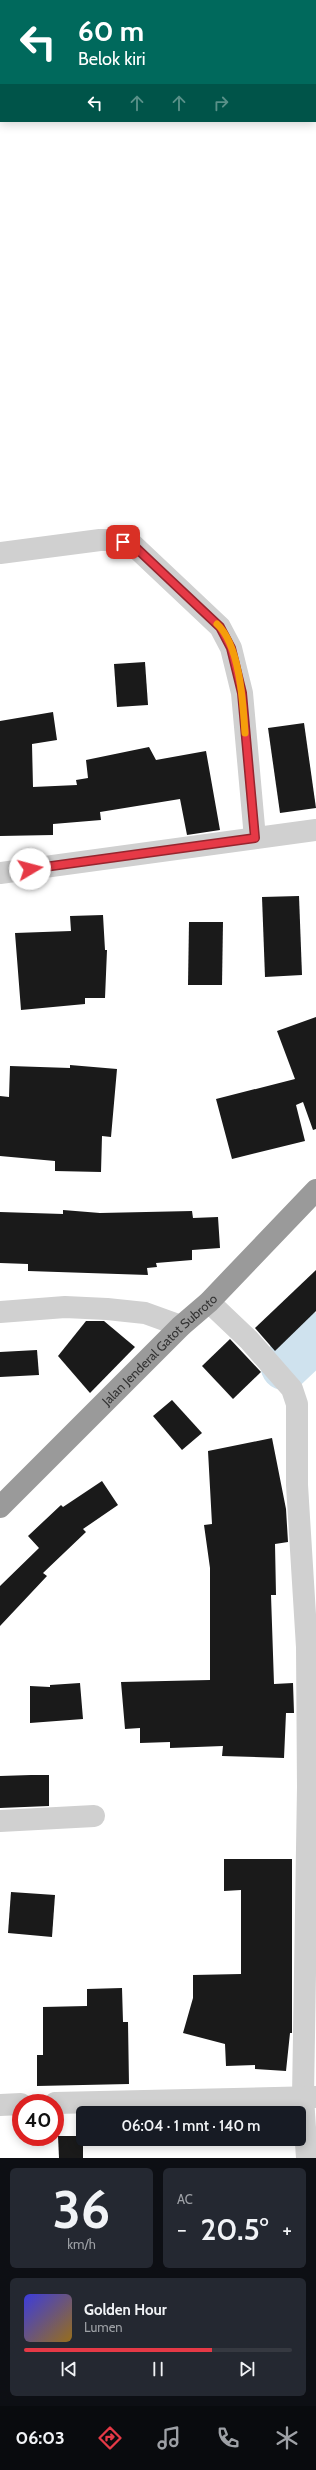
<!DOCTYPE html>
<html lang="id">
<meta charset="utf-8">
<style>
body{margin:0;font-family:Cabin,sans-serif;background:#242831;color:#f1f3f6;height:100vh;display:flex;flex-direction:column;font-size:15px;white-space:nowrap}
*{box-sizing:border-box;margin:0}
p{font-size:13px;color:#9ea1a6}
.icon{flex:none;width:22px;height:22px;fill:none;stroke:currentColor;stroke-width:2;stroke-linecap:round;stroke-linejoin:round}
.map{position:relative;height:2158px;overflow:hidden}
.panel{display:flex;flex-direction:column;gap:10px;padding:10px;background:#0d0f14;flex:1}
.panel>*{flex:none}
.banner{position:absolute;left:0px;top:0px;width:316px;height:122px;box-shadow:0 2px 10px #0003;background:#00695c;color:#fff;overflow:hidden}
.speed{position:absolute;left:12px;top:2094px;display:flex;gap:8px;font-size:20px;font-weight:700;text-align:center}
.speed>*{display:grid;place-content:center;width:52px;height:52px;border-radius:50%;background:#171b24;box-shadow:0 2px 10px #0003;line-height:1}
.speed .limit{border:6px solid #d22;background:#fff;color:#111}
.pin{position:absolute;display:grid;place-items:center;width:34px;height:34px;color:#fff;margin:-17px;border-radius:8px;box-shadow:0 2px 6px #0006}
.me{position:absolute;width:44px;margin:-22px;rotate:82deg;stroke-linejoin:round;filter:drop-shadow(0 0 3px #0008)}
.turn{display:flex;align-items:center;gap:14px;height:84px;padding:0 12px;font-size:18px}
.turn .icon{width:52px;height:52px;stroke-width:2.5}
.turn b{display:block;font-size:28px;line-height:34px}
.lanes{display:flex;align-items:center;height:38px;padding:0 12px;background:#0003;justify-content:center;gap:20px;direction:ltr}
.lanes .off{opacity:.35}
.big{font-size:30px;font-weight:600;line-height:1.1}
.panel .widget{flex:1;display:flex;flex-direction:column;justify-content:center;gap:6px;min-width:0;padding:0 14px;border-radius:6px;background:#242831}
.panel .dial{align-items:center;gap:0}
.dial b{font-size:52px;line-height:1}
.song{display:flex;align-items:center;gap:12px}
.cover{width:48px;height:48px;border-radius:6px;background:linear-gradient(135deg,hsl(240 70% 55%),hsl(40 70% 35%))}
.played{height:4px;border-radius:2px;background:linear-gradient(90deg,#e63946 70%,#363941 70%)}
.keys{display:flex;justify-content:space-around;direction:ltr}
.heat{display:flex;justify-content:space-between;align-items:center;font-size:22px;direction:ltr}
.panel .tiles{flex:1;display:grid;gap:10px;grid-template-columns:1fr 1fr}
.widget:last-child{grid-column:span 2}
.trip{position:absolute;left:76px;top:2106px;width:230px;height:40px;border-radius:6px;background:#171b24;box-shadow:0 2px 10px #0003;font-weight:600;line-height:40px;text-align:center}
.tab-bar{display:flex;height:64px;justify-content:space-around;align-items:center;background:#090b0e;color:#9ea1a6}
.tab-bar .icon{width:28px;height:28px}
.tab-bar .active{color:#e63946}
.tab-bar b{font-size:18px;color:#f1f3f6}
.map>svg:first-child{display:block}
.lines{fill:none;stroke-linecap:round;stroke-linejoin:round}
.river{stroke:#cfe2ee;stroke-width:49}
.building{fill:#1a1a1a}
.minor{stroke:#d0d0d0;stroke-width:22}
.highway{stroke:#9a9a9a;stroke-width:22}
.route-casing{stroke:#96252e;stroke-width:10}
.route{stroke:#e63946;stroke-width:7}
.slow{stroke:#f59e0b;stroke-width:7}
.labels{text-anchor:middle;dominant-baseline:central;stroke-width:4;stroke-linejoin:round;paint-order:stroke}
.street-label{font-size:13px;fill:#333;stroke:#fff}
</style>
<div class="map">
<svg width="316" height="2158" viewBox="0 0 316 2158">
<rect width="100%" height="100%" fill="#fff"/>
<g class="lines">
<path class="river" d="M285,1366L316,1337"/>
</g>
<g class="building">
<path d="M145,662L148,705L117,707L114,664Z"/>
<path d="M53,712L57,740L32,744L33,787L77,785L76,780L88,778L86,760L149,747L156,760L206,751L220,830L187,835L180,799L100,812L101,820L53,824V835L0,836V721Z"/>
<path d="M304,723L316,808L280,813L268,728Z"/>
<path d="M299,896L302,975L265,977L262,897Z"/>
<path d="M103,915L105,950H107L105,998H85V1004L21,1010L15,933L71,931L70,916Z"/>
<path d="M189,922H223L222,985H188Z"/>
<path d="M316,1017V1129L313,1130L303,1102L296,1105L305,1141L232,1159L216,1099L295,1079L277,1031Z"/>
<path d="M70,1065L117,1069L111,1137L102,1136L101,1172L55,1171V1161L0,1156V1096L9,1097L10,1066L70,1068Z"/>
<path d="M63,1210L100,1213L192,1211L193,1218L218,1217L220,1248L192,1250V1260L156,1263L157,1267L147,1268L148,1275L28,1271V1264L0,1263V1212L63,1214Z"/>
<path d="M316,1270V1311L275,1351L255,1328Z"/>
<path d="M86,1321H104L135,1347L90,1393L58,1356Z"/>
<path d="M230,1339L261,1372L233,1399L202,1366Z"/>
<path d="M37,1350L39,1375L0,1377V1352Z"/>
<path d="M172,1400L202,1433L182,1450L153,1416Z"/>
<path d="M272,1438L286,1509L288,1542L275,1544L276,1595H271L274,1684L293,1683L294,1713H286L284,1758L222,1756L223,1746L170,1748V1742L140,1743V1728L125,1729L121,1682L210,1680V1568L204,1525L212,1524L208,1451Z"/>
<path d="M102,1481L118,1505L83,1529L86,1532L43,1573L47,1576L0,1626V1586L39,1548L28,1536L61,1505L63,1507Z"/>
<path d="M80,1683L83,1719L30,1723V1686L50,1687V1685Z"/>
<path d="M31,1775H49V1806L0,1808V1776Z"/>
<path d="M224,1859H292V2033H290L286,2071L255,2069V2065L226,2066L225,2044L183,2033L193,1998V1975L241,1974V1890L224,1891Z"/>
<path d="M11,1892L55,1895L52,1937L8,1933Z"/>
<path d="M122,1988L123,2022H128L129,2084L37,2086V2055H43V2007L87,2006V1989Z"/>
<path d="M58,2136H83V2158H59Z"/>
</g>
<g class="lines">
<g class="minor">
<path d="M0,553L100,540H115L132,544L220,627L231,648L242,693L255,838"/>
<path d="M0,873L316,830"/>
<path d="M209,1302L249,1340L292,1389L297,1404V1485L307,1647L308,1787L303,2097L307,2158"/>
<path d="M0,1312L65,1307L107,1309L145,1313L181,1326"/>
<path d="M0,1821L94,1816"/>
<path d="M55,2103L316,2097"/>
<path d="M0,2105L21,2104"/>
</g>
<path class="highway" id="s1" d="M0,1507L181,1326L209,1302L316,1190"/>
</g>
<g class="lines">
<g class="route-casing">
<path id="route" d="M30,869L255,838L242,693L231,648L220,627L132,544L123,542"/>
</g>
<use href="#route" class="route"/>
<path class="slow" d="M217,624C240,645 243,703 245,733"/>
</g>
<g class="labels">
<g class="street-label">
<text stroke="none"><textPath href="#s1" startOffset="224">Jalan Jenderal Gatot Subroto</textPath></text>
</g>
</g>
</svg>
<div class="speed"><div class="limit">40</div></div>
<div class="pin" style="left:123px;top:542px;background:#d93025"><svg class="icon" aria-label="arrive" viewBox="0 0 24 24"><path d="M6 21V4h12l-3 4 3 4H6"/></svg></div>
<svg class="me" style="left:30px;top:869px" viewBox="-20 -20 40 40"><circle r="19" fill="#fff"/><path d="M0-13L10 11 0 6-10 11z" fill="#e63946"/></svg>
<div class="trip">06:04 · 1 mnt · 140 m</div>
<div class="banner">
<div class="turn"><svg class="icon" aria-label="left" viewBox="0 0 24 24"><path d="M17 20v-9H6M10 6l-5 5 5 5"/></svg><div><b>60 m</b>Belok kiri</div></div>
<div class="lanes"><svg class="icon" aria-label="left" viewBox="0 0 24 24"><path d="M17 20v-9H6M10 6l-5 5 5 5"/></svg><svg class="icon off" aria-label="ahead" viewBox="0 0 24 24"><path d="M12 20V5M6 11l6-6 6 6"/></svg><svg class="icon off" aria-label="ahead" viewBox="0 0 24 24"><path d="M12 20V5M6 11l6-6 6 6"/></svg><svg class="icon off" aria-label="right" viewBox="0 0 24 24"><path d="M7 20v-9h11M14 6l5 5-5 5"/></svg></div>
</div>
</div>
<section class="panel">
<div class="tiles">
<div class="widget dial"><b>36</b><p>km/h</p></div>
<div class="widget"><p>AC</p>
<div class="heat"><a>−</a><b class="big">20.5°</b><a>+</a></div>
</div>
<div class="widget">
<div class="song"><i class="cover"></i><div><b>Golden Hour</b><p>Lumen</p></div></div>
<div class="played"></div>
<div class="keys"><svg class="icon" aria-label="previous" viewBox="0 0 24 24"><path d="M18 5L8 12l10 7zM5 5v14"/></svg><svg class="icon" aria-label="pause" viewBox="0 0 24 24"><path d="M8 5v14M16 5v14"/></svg><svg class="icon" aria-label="next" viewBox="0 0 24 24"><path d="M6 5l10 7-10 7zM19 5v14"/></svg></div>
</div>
</div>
</section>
<nav class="tab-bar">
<b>06:03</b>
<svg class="icon active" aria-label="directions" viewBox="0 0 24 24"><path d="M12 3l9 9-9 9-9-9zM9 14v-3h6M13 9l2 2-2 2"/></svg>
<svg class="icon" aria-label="music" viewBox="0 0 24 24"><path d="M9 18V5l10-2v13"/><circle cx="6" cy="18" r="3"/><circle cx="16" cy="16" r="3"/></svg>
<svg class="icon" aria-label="phone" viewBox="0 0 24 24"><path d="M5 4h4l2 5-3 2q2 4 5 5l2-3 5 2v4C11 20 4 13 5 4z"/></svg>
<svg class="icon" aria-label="climate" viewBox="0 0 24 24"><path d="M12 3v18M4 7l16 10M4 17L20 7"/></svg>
</nav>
